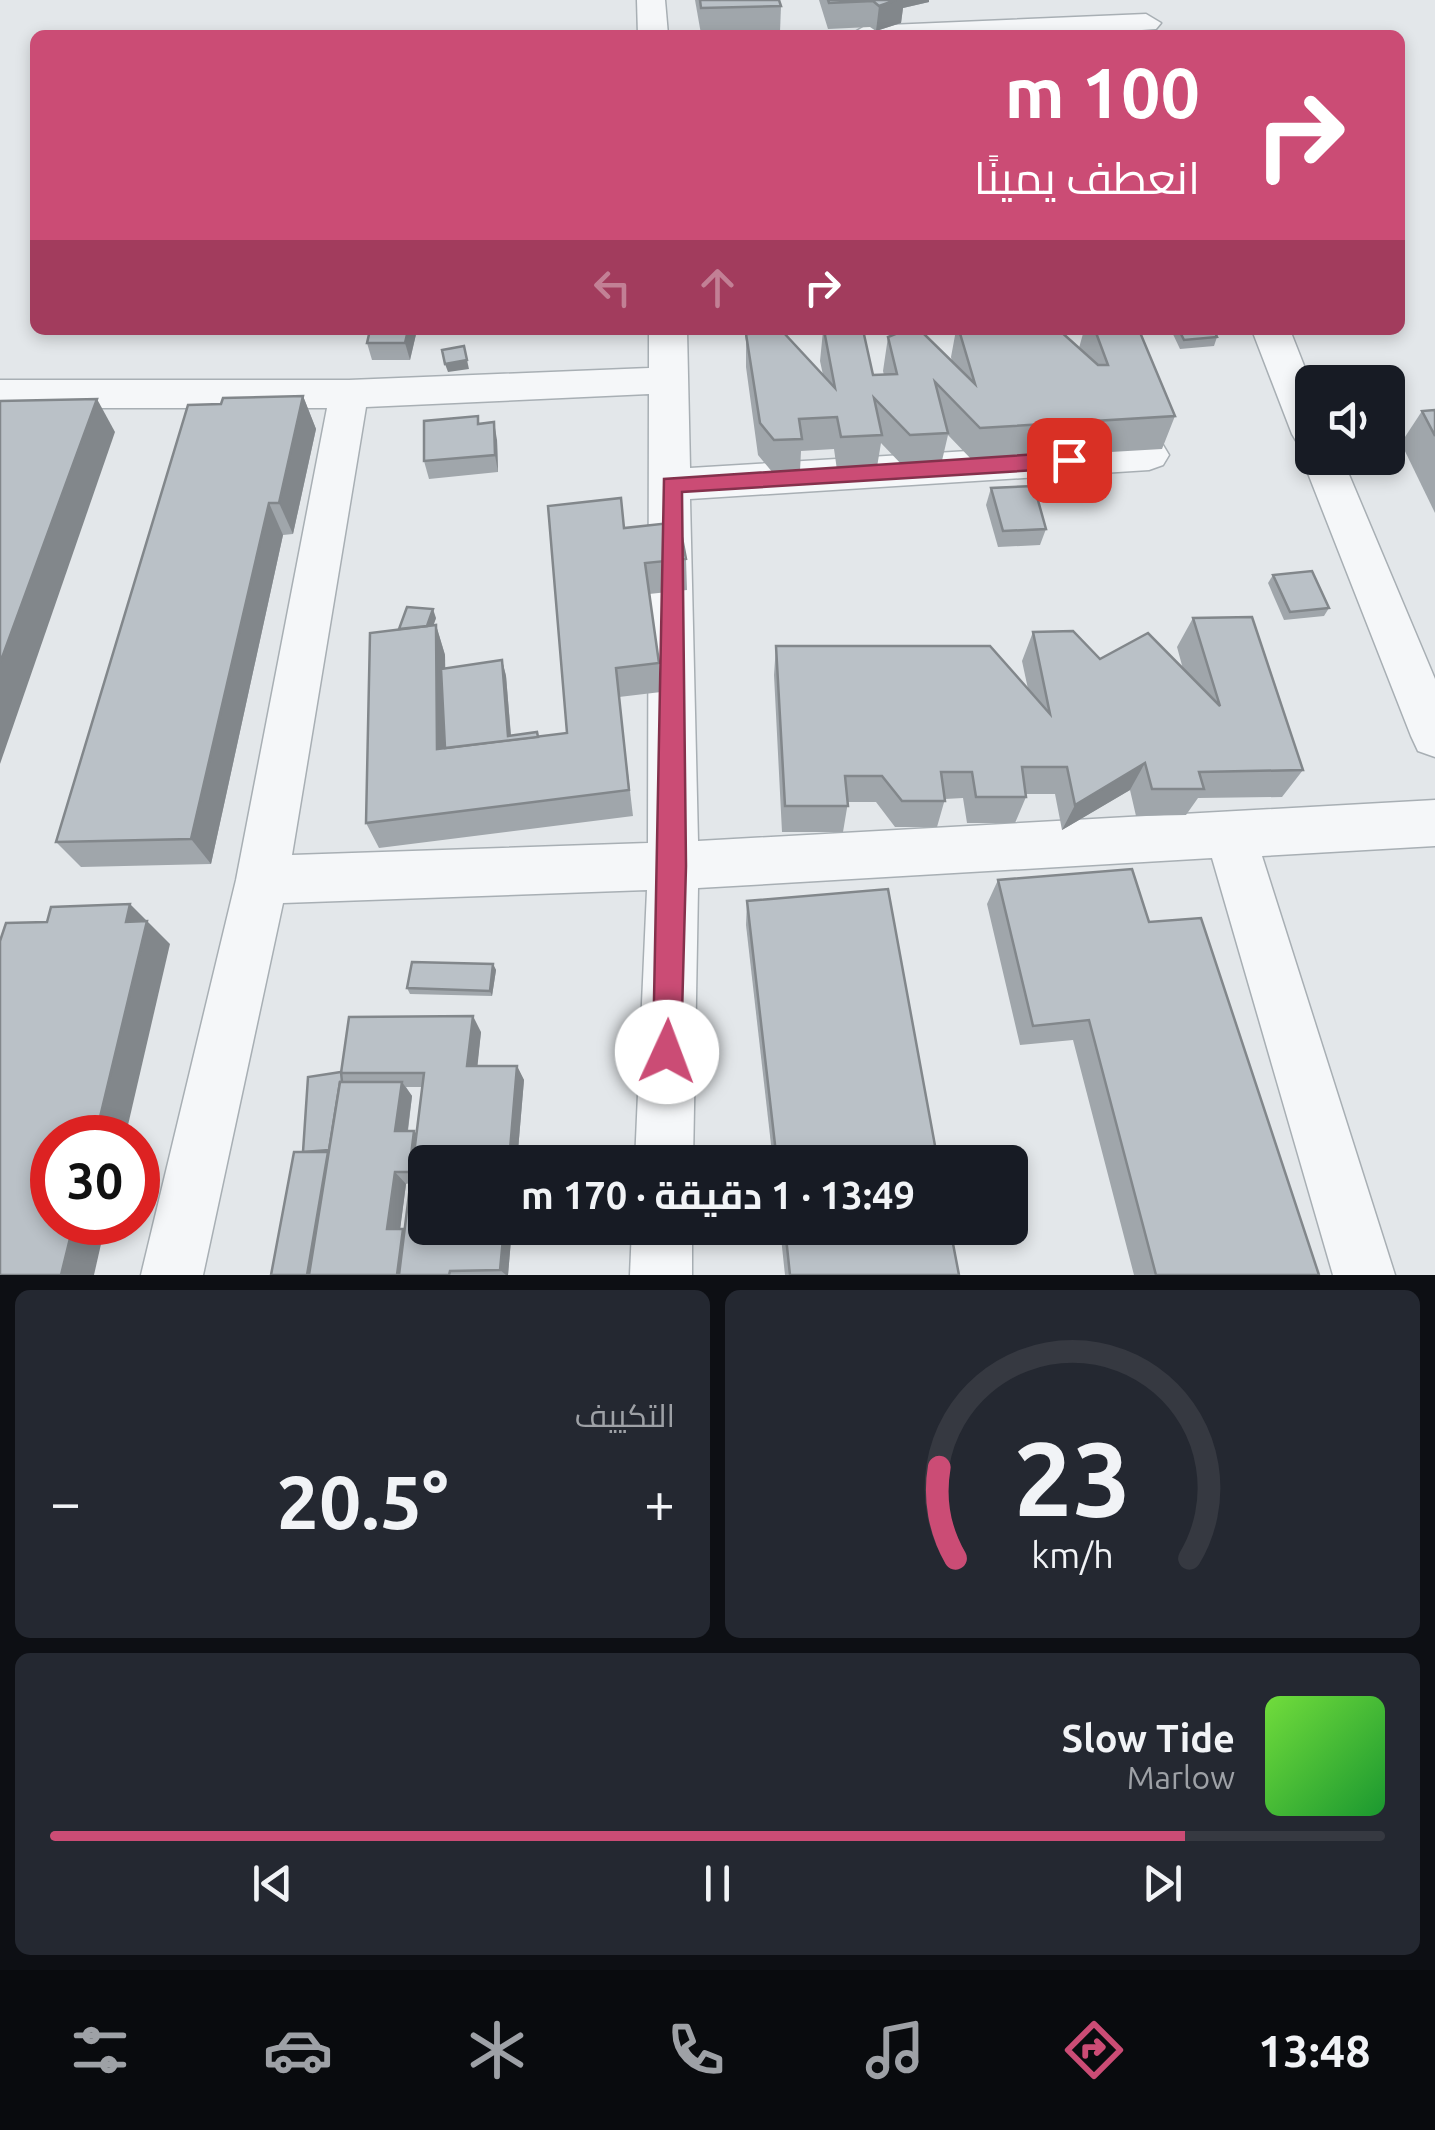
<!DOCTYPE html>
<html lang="ar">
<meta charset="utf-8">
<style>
body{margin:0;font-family:Ubuntu,Cairo,sans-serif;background:#242831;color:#f1f3f6;direction:rtl;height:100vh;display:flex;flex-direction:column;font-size:38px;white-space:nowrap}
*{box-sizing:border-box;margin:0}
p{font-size:32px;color:#9ea1a6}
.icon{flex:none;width:55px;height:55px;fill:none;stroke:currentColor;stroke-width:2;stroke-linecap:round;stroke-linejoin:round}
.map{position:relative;height:1275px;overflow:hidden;direction:ltr}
.panel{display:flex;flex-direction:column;gap:15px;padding:15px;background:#0d0f14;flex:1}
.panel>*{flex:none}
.banner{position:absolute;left:30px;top:30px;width:1375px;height:305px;border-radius:15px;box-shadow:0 5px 15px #0003;direction:rtl;background:#cb4c75;color:#fff;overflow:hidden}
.fabs{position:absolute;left:1295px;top:365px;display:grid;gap:20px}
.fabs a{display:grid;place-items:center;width:110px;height:110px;border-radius:15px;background:#171b24;box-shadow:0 5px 15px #0003;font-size:50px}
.speed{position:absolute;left:30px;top:1115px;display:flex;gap:20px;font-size:50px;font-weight:700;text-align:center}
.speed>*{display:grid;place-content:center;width:130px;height:130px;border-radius:50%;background:#171b24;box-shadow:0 5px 15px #0003;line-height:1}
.speed .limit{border:15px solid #d22;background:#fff;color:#111}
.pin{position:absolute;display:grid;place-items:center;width:85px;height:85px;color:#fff;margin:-42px;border-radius:20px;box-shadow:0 5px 15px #0006}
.me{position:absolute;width:110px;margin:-55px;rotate:2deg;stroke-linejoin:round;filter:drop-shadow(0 0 8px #0008)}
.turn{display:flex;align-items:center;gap:35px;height:210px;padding:0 40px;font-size:45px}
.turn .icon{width:130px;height:130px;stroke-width:2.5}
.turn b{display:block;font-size:70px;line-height:85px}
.lanes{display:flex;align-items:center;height:95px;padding:0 40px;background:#0003;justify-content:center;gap:50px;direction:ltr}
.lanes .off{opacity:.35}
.big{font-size:75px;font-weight:700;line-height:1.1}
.panel .tile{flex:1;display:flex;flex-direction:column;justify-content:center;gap:15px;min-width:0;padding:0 35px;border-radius:15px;background:#242831}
.panel .dial{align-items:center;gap:0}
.dial svg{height:260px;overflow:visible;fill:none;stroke:#363941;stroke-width:7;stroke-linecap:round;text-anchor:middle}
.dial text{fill:#f1f3f6;stroke:none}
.song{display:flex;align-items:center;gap:30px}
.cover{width:120px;height:120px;border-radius:15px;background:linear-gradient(135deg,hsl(100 70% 55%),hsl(130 70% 35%))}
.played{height:10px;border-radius:5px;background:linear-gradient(90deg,#cb4c75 85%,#363941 85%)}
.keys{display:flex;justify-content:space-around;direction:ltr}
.heat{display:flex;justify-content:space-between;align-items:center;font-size:55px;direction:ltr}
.panel .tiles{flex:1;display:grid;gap:15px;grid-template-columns:1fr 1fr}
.tile:last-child{grid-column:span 2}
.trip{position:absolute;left:408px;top:1145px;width:620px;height:100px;border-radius:15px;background:#171b24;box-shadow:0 5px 15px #0003;font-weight:700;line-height:100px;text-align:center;direction:rtl}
.menu{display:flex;height:160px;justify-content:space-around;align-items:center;background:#090b0e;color:#9ea1a6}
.menu .icon{width:70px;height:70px}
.menu .active{color:#cb4c75}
.menu b{font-size:45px;color:#f1f3f6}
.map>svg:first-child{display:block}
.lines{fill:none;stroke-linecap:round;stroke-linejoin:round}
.street-casing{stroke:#a8afb4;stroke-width:3}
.street{fill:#f5f7f9;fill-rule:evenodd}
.wall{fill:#a0a6ab;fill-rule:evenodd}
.shaded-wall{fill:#82878b}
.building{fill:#bac1c7;stroke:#82878b;stroke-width:2.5}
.route{fill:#cb4c75;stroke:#84314c;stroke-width:2.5}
</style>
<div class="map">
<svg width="1435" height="1275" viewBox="0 0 1435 1275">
<rect width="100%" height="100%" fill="#e3e7ea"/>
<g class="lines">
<g class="street-casing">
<g id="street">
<path d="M637,0H665L668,35H638Z"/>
<path d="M1146,14L1161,23L1156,29L1071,35H850L865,26Z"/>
<path d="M649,330H687L690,468L1149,440L1163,445L1169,455L1163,465L1149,470L690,499L698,841L1435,800V846L1262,856L1395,1275H1333L1212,858L698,888L693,1162H635L647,890L283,903L203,1275H141L236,880L327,408H0V380H349L649,368ZM649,394L648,843L292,855L366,407Z"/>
<path d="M1252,330H1290L1312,386V458H1342L1435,679V757L1418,751L1411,736L1302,458L1308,447L1298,444L1292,434Z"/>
<path d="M632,1228H692V1275H630Z"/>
</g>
</g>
<use href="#street" class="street"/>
</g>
<g class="wall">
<path d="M695,0H779L781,6L780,32L701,34Z"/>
<path d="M819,0H929V2L903,8L901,23L876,31L870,27L828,29Z"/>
<path d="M370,330H417L410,360H372L367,343Z"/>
<path d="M744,330H772L767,333L823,375L820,361L823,331L820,330H863L873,375H884L883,371L888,337L904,330L878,332L876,330H920L952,362L951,357L956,330H1059L1079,348L1084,330H1139L1175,416L1162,449L972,460L948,435L941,465L904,467L881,443L877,467L837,470L834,449L801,451L800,471L773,473L758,455L746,367V341Z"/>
<path d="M1171,330H1214L1217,337L1214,346L1180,349Z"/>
<path d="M303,396L316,429L293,534L283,535L211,864L81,867L56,842Z"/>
<path d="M1435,410V513L1401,443L1422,411Z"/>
<path d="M479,423L497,440L498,472L429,479L424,461Z"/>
<path d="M991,488L1046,529L1040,545L998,547L986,505Z"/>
<path d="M624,528L686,559L687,590L649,594L659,663L661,692L619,697L633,816L379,848L366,823L399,629L436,618L433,626L436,625L445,655V668L502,660L506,676L511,735L538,737L567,733Z"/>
<path d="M1273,575L1329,608L1324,616L1284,620L1268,583Z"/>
<path d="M1193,618L1303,770L1282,797L1198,798L1186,815L1136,816L1130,790L1062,830L1055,794H1026V797L1015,823H967L963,798L945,799L937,827H895L876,802H848L843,832H782L774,675L776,646L1028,689L1022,661L1033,632L1100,659L1183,669L1177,647Z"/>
<path d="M998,880L1149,922L1319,1275H1134L1073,1040L1020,1045L987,904Z"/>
<path d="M747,901L938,1162H773L746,925Z"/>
<path d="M493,964L496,970L492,996L410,994L407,988Z"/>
<path d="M481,1032L477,1066H517L524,1080L517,1162H425L512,1228L508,1275H271L341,1072ZM406,1087H422L417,1134L414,1131H408L412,1096ZM410,1183L405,1230L400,1229L406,1184Z"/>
<path d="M780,1228H950L959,1275H785Z"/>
</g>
<g class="shaded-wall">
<path d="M888,0H929V2L903,8L901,23L876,31L879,6Z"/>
<path d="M408,330H417L410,360L405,343Z"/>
<path d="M747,330H772L748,343Z"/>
<path d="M467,360L469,369L448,372L445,364Z"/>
<path d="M303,396L316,429L293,534L279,503Z"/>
<path d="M97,399L115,432L0,764V663Z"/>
<path d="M494,422L497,440L498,472L495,455Z"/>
<path d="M269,503L283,535L211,864L191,839Z"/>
<path d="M433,609L436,618L425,649L422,641Z"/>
<path d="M436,625L445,655L447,760L437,749Z"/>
<path d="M502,660L506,676L512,750L508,736Z"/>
<path d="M1145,763L1130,790L1062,830L1075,805Z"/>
<path d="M130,904L170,944L125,1138H95L126,922Z"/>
<path d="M493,964L496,970L492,996L490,991Z"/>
<path d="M473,1016L481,1032L476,1080L467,1066Z"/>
<path d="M517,1066L524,1080L517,1162H509Z"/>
<path d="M402,1082L412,1096L406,1143L395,1131Z"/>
<path d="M414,1131L425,1143L419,1183L409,1172Z"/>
<path d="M395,1172L406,1184L399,1238L387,1229Z"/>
<path d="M74,1222H106L94,1275H61Z"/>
<path d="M504,1228H512L508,1275H506L500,1270Z"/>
<path d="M403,1229L414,1238L409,1275H397Z"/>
</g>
<g class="building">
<path d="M700,0H779L781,6L701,8Z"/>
<path d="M828,0H896L879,6L873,1L829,3Z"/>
<path d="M370,330H408L405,343H367Z"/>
<path d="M824,330H863L873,375L897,374L888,337L905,330H920L975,384L959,330H1059L1098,365H1108L1095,330H1139L1175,416L980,428L935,382L948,433L910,435L874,398L882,435L841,437L837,417L799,419L802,439L774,440L760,423L746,334L783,332L835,388Z"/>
<path d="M1179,330H1214L1217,337L1184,340Z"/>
<path d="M464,346L467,360L445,364L442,350Z"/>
<path d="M303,396L279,503H269L191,839L56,842L188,405L221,404L223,398Z"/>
<path d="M97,399L0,663V401Z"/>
<path d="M1435,410V436L1422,411Z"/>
<path d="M478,416V424L494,422L495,455L424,461V421Z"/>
<path d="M1034,486L1046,529L1003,531L991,488Z"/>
<path d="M621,498L624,528L679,522L686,559L645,563L659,663L616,668L629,790L366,823L370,633L436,625L437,749L567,733L548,506Z"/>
<path d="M1312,571L1329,608L1290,612L1273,575Z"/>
<path d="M407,607L433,609L427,626L399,629Z"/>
<path d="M1252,617L1303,770L1199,772L1204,789H1152L1145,763L1075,805L1067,767H1022L1026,797H976L972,772H941L945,801H902L882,776H845L848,806H785L776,646H990L1050,714L1033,632L1073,631L1100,659L1148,633L1220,706L1193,618Z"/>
<path d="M502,660L508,736L537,732L538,737L445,748L441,669Z"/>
<path d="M1132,869L1149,922L1201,918L1319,1275H1156L1089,1020L1033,1026L998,880Z"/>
<path d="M888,889L938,1162H777L747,901Z"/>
<path d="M130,904L126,922L147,921L95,1138H52V1222H74L61,1275H0V941L6,923L47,922L51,907Z"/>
<path d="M412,962L493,964L490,991L407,988Z"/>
<path d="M473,1016L467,1066H517L509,1162H425V1228H504L500,1270L450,1271L449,1275H399L424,1073H341L349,1017Z"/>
<path d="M341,1072L342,1082H340L329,1150L303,1152L308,1077Z"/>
<path d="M340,1082H402L395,1131H414L409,1172H395L387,1229H403L397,1275H309Z"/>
<path d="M294,1152H328L307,1275H271Z"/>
<path d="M785,1228H950L959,1275H790Z"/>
</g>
<path class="route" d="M1069,452L1079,460L1069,468L682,492L686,866L681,1052L677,1061L667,1066L657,1061L653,1052L664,479Z"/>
</svg>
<div class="fabs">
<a><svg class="icon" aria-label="sound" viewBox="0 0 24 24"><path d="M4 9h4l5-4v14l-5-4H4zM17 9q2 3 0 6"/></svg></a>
</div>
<div class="speed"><div class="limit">30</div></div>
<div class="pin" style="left:1069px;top:460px;background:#d93025"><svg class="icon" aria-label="arrive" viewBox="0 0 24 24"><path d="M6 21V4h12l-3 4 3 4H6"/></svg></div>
<svg class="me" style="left:667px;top:1052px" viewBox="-20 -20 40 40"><circle r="19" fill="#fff"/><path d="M0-13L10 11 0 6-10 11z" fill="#cb4c75"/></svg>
<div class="trip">13:49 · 1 دقيقة · 170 m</div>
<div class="banner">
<div class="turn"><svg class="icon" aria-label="right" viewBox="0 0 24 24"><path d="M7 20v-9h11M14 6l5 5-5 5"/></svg><div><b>100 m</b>انعطف يمينًا</div></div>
<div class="lanes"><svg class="icon off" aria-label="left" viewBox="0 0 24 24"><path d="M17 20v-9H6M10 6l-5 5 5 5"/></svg><svg class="icon off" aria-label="ahead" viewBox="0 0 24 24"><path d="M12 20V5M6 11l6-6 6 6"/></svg><svg class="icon" aria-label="right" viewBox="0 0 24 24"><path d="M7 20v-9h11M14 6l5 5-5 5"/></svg></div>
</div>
</div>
<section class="panel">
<div class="tiles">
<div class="tile dial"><svg viewBox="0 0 100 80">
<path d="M14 69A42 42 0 1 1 86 69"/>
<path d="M14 69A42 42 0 0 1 9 41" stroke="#cb4c75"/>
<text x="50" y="56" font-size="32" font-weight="700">23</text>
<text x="50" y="72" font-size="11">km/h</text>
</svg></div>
<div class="tile"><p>التكييف</p>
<div class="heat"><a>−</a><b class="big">20.5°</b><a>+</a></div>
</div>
<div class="tile">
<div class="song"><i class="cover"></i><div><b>Slow Tide</b><p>Marlow</p></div></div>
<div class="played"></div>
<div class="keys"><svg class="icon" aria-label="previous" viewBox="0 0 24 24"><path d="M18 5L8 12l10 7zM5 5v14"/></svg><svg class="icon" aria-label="pause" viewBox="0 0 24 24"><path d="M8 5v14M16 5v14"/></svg><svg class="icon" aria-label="next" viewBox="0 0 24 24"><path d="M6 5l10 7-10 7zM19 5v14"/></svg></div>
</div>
</div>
</section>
<nav class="menu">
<b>13:48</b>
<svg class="icon active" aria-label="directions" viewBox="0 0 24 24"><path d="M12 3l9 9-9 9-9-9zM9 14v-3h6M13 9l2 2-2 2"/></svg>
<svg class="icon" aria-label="music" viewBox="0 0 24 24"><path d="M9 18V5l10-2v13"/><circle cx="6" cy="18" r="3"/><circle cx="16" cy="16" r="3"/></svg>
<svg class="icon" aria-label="phone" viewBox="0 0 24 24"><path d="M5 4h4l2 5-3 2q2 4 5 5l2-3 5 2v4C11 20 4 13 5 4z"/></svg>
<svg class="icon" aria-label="climate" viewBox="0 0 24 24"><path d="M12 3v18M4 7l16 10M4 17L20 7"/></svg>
<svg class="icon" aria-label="car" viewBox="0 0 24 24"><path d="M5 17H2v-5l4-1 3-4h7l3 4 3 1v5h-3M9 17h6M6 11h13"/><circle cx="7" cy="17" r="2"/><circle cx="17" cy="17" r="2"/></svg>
<svg class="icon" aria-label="filters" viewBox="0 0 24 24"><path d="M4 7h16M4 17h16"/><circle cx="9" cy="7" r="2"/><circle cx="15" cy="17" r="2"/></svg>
</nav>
